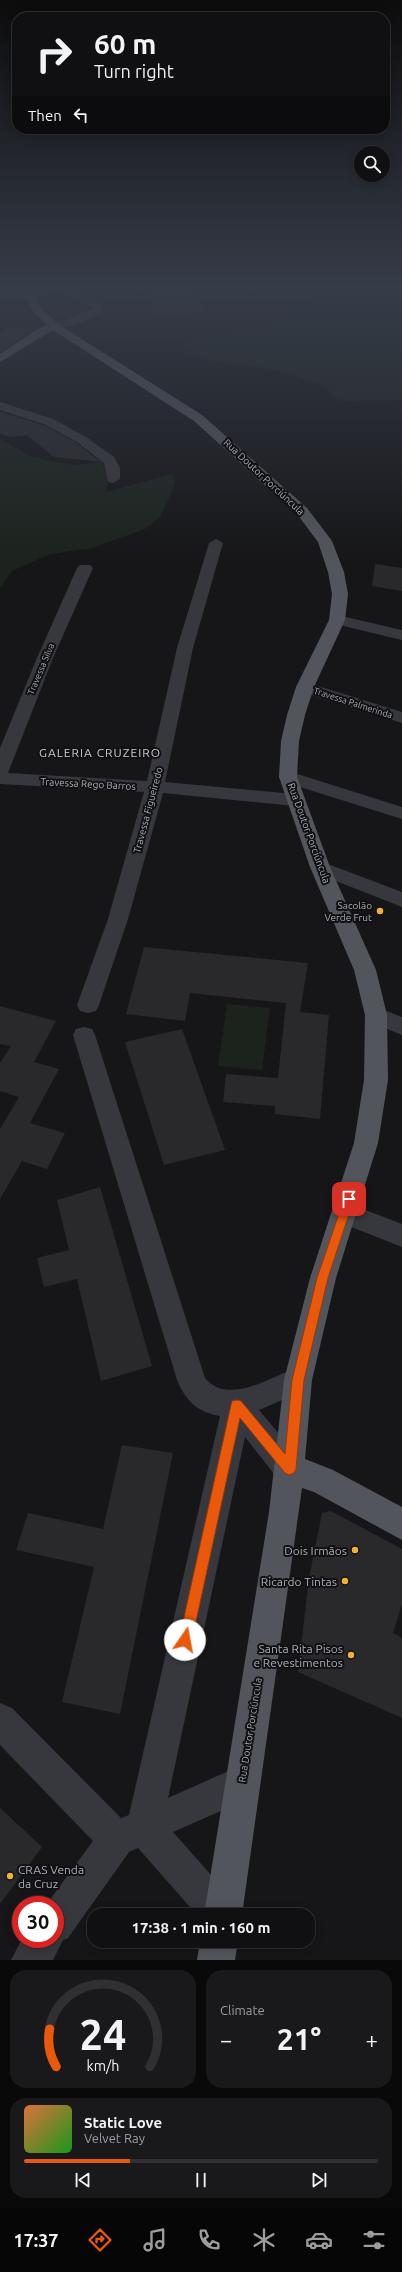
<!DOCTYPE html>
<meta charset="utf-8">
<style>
body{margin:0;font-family:Ubuntu,sans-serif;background:#19191b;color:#f1f3f6;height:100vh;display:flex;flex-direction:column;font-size:15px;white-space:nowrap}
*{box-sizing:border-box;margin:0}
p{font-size:13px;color:#9c9d9f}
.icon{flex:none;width:22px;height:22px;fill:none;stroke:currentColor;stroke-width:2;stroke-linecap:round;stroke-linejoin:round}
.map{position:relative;height:1960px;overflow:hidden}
.panel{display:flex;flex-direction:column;gap:10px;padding:10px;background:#09090a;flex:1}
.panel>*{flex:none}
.banner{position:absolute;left:12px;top:12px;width:378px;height:122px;border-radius:16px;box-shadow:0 2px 10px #0003,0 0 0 1px #303032;background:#101012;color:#f1f3f6;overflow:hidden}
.fabs{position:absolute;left:354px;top:146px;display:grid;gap:8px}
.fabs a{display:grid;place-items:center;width:36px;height:36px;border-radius:50%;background:#101012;box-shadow:0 2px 10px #0003,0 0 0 1px #303032;font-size:20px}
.speed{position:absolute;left:12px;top:1896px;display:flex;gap:8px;font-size:20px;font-weight:700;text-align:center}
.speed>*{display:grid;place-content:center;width:52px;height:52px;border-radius:50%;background:#101012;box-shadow:0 2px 10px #0003,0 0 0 1px #303032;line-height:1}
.speed .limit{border:6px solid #d22;background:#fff;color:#111}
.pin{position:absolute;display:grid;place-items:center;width:34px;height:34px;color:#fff;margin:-17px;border-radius:8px;box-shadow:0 2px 6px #0006}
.me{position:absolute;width:44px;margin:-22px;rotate:12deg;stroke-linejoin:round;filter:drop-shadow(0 0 3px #0008)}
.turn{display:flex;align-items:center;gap:14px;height:84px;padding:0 16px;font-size:18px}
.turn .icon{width:52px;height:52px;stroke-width:2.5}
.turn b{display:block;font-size:28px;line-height:34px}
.then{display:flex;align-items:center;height:38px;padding:0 16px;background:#0003;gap:8px;font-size:15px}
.big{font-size:30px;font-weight:700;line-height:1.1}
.panel .tile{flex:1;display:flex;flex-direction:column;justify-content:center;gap:6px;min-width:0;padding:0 14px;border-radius:16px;background:#19191b}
.panel .dial{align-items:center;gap:0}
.dial svg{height:104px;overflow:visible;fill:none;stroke:#303032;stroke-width:7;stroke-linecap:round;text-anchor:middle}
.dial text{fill:#f1f3f6;stroke:none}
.song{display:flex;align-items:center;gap:12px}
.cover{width:48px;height:48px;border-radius:6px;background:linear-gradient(135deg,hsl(20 70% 55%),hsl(120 70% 35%))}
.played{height:4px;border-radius:2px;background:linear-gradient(90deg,#ea580c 30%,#303032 30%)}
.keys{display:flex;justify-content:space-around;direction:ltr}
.heat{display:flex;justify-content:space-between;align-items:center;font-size:22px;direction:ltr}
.panel .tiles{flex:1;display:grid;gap:10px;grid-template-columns:1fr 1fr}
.tile:last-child{grid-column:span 2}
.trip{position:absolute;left:87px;top:1908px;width:228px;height:40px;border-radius:16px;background:#101012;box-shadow:0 2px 10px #0003,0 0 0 1px #303032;font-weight:700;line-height:40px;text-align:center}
.tab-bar{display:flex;height:64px;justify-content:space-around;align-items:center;background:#060607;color:#9c9d9f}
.tab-bar .icon{width:28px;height:28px}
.tab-bar .on{color:#ea580c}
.tab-bar b{font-size:18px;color:#f1f3f6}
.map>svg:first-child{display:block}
.green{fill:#1c231d}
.building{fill:#29292c}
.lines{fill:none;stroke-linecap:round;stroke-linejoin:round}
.minor{fill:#37383d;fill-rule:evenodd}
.major{fill:#53555c;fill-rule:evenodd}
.route{fill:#ea580c;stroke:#983908}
.poi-dot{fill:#f2b134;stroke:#111113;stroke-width:1.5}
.labels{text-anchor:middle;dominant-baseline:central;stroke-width:4;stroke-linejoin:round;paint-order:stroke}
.far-street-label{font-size:9px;fill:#a8adb8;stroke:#111113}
.street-label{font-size:10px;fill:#a8adb8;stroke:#111113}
.poi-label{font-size:10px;fill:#a8adb8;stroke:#111113;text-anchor:end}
.quarter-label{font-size:12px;letter-spacing:1px;fill:#c9ccd4;stroke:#111113}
.near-poi-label{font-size:12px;fill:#a8adb8;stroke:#111113;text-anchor:end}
</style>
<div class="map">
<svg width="402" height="1960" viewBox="0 0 402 1960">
<rect width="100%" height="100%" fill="#161618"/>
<g class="green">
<path d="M307,288H402V400L339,401L322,385L272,369L213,361L183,350L184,342L281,318L277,310L308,304L300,290Z"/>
<path d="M49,294H66L87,304L89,310L69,318H55L45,308L42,299Z"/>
<path d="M0,438L31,457L73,465L102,462L108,479L106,492L172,474L175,484L160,517L145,529L92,548L50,554L12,571L0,588Z"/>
<path d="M227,1004L270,1008L262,1070L218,1066Z"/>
</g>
<g class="building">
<path d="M141,288H191L206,311L157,315Z"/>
<path d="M6,328L29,329L23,337L0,352V331H4Z"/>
<path d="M0,412L43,425L75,442L101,462L54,457L27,435L10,437L0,434Z"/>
<path d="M375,564L402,568V591L372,586Z"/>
<path d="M144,947L308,963L300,1012L329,1015L320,1119L275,1114V1106L223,1102L226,1074L278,1078L286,1003L190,993L185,1021L126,1014Z"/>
<path d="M0,1006L56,1021L34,1062L59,1069L30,1123L65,1133L47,1169L22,1161L0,1199V1129L19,1097L0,1091V1063L11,1046L0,1044Z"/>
<path d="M182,1029L225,1150L164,1165L125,1042Z"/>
<path d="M100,1187L152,1366L101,1381L77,1279L44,1287L37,1258L69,1250L57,1200Z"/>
<path d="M122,1445L173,1453L120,1714L62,1702L94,1567L16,1550L28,1513L103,1529Z"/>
<path d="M331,1511L402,1549V1604L393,1633L402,1638V1718L298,1672L309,1578L322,1513Z"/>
<path d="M0,1808L42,1847L0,1904Z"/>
</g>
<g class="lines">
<g class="minor">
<path d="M48,288C67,288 93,291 104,309C97,318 62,331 50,328L48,326L50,324L69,319L93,308L61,291L28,299L23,296L0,299V293L26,289L31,292Z"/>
<path d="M0,402L53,419L86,437L114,457L120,468V479L113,483L108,482L104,463L77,442L44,424L0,410Z"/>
<path d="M216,539L223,543L193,648L165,782L295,794L302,796L304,800L302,804L295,806L163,793L128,919L99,1005L96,1011L88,1013L80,1011L77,1005L108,919L144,792L0,784V748L37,658L77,568L80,565H90L93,568L53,658L8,773L147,781L177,648L209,543Z"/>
<path d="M337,615L402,630V640L331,623L329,620L331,617Z"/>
<path d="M305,682L402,712V723L299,691L296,687L299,683Z"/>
<path d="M288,771L402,807V819L281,781L279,777L281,773Z"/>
<path d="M320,861L402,892V907L313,872L310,867L313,862Z"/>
<path d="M376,1007L402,1017V1035L368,1021L365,1015L368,1009Z"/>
<path d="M84,1027L92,1029L95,1035L205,1378C228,1406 271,1377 298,1367L308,1371L312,1380L308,1389L259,1410L300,1459L304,1469L300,1479L289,1484L278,1479L245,1437L168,1798L242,1765L255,1770L260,1783L255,1796L173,1832L235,1902L241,1915H197L138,1848L129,1852L68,1938L63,1940L53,1960H11L22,1939H55V1905H46L93,1841L0,1745V1703L12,1708L121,1818L129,1815L220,1416C197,1412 186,1401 177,1380L73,1035L76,1029Z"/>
<path d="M345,1202L402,1224V1247L336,1221L332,1213L336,1205Z"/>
</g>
<g class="major">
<path d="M20,288H30L42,309L58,324L202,415L307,508L332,541L344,572L348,594L345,620L314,687L305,715L299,741L297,777L330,867L376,970L387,1015L388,1080L378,1143L336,1278L312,1380L305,1459L333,1470L402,1507V1540L314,1492L302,1488L242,1915H204L269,1512L284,1380L310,1278L354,1143L364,1080L365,1015L354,970L310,867L279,777L281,741L287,715L296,687L329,620L332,594L328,572L318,542L297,514L194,421L53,330L0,362V354L39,328L47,325L34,313Z"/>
<path d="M200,1941H238L235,1960H197Z"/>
</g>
</g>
<linearGradient id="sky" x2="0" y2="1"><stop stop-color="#0c0c0d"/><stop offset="0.51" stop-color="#363c48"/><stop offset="1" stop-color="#363c48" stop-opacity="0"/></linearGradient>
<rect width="402" height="563" fill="url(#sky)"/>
<path class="route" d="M349,1194L354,1199L328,1278L304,1380L296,1469L294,1473L289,1475L285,1473L240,1418L192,1640L190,1645L185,1647L181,1645L179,1640L231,1405L232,1401L237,1400L241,1401L285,1454L292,1380L317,1278L344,1199Z"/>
<g class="poi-dot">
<circle cx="380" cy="911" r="4"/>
<circle cx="355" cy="1550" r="4"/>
<circle cx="345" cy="1581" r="4"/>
<circle cx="351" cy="1655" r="4"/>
<circle cx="10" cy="1876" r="4"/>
</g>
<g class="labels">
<g class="far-street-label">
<text transform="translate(41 669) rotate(-67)">Travessa Silva</text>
<text transform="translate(353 703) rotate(18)">Travessa Palmerinda</text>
</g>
<g class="street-label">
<text transform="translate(264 477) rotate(43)">Rua Doutor Porciúncula</text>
<text transform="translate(88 784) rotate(3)">Travessa Rego Barros</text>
<text transform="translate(148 810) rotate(-75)">Travessa Figueiredo</text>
<text transform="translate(309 833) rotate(70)">Rua Doutor Porciúncula</text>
<text transform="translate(250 1730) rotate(-81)">Rua Doutor Porciúncula</text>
</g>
<g class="poi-label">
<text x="372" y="905">Sacolão<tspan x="372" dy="12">Verde Frut</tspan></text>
</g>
<g class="quarter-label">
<text x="100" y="752">GALERIA CRUZEIRO</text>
</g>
<g class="near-poi-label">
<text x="347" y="1550">Dois Irmãos</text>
<text x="337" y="1581">Ricardo Tintas</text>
<text x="343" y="1648">Santa Rita Pisos<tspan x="343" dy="14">e Revestimentos</tspan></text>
<text x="18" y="1869" text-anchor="start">CRAS Venda<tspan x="18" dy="14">da Cruz</tspan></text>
</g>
</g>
</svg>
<div class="fabs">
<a><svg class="icon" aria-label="search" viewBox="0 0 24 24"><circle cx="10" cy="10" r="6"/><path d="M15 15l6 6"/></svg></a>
</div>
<div class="speed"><div class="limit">30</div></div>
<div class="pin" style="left:349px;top:1199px;background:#d93025"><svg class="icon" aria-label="arrive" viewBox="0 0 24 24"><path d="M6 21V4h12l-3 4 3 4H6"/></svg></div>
<svg class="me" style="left:185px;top:1640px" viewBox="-20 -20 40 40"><circle r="19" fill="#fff"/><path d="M0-13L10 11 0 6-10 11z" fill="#ea580c"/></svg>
<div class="trip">17:38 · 1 min · 160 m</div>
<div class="banner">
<div class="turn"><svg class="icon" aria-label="right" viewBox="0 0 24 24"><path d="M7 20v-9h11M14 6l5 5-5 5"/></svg><div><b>60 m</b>Turn right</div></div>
<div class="then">Then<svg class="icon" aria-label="left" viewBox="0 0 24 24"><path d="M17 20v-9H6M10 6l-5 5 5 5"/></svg></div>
</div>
</div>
<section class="panel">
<div class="tiles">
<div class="tile dial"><svg viewBox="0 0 100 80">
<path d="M14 69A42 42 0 1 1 86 69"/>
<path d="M14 69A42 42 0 0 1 9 40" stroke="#ea580c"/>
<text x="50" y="56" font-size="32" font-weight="700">24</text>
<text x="50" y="72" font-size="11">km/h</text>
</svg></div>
<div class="tile"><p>Climate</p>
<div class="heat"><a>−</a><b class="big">21°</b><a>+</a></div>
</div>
<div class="tile">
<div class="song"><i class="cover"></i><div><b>Static Love</b><p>Velvet Ray</p></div></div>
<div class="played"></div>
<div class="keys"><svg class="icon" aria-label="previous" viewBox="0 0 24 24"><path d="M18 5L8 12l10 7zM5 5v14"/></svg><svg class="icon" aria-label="pause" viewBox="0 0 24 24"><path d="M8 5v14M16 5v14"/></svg><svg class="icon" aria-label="next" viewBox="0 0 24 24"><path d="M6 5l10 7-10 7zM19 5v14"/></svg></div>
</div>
</div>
</section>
<nav class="tab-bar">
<b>17:37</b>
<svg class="icon on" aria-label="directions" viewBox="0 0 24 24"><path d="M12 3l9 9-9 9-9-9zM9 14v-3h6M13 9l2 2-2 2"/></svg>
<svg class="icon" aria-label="music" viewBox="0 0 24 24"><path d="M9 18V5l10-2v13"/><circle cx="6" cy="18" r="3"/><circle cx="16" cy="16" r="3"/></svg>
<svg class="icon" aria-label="phone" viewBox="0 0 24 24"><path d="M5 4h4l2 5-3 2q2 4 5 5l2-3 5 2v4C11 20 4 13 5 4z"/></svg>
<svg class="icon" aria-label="climate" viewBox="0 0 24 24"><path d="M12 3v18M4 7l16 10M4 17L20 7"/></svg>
<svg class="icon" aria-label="car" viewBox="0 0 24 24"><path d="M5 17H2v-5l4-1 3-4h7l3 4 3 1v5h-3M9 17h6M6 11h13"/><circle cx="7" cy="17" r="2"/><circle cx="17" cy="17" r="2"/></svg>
<svg class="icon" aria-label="filters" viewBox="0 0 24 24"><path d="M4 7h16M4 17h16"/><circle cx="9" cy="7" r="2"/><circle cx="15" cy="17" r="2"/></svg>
</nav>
